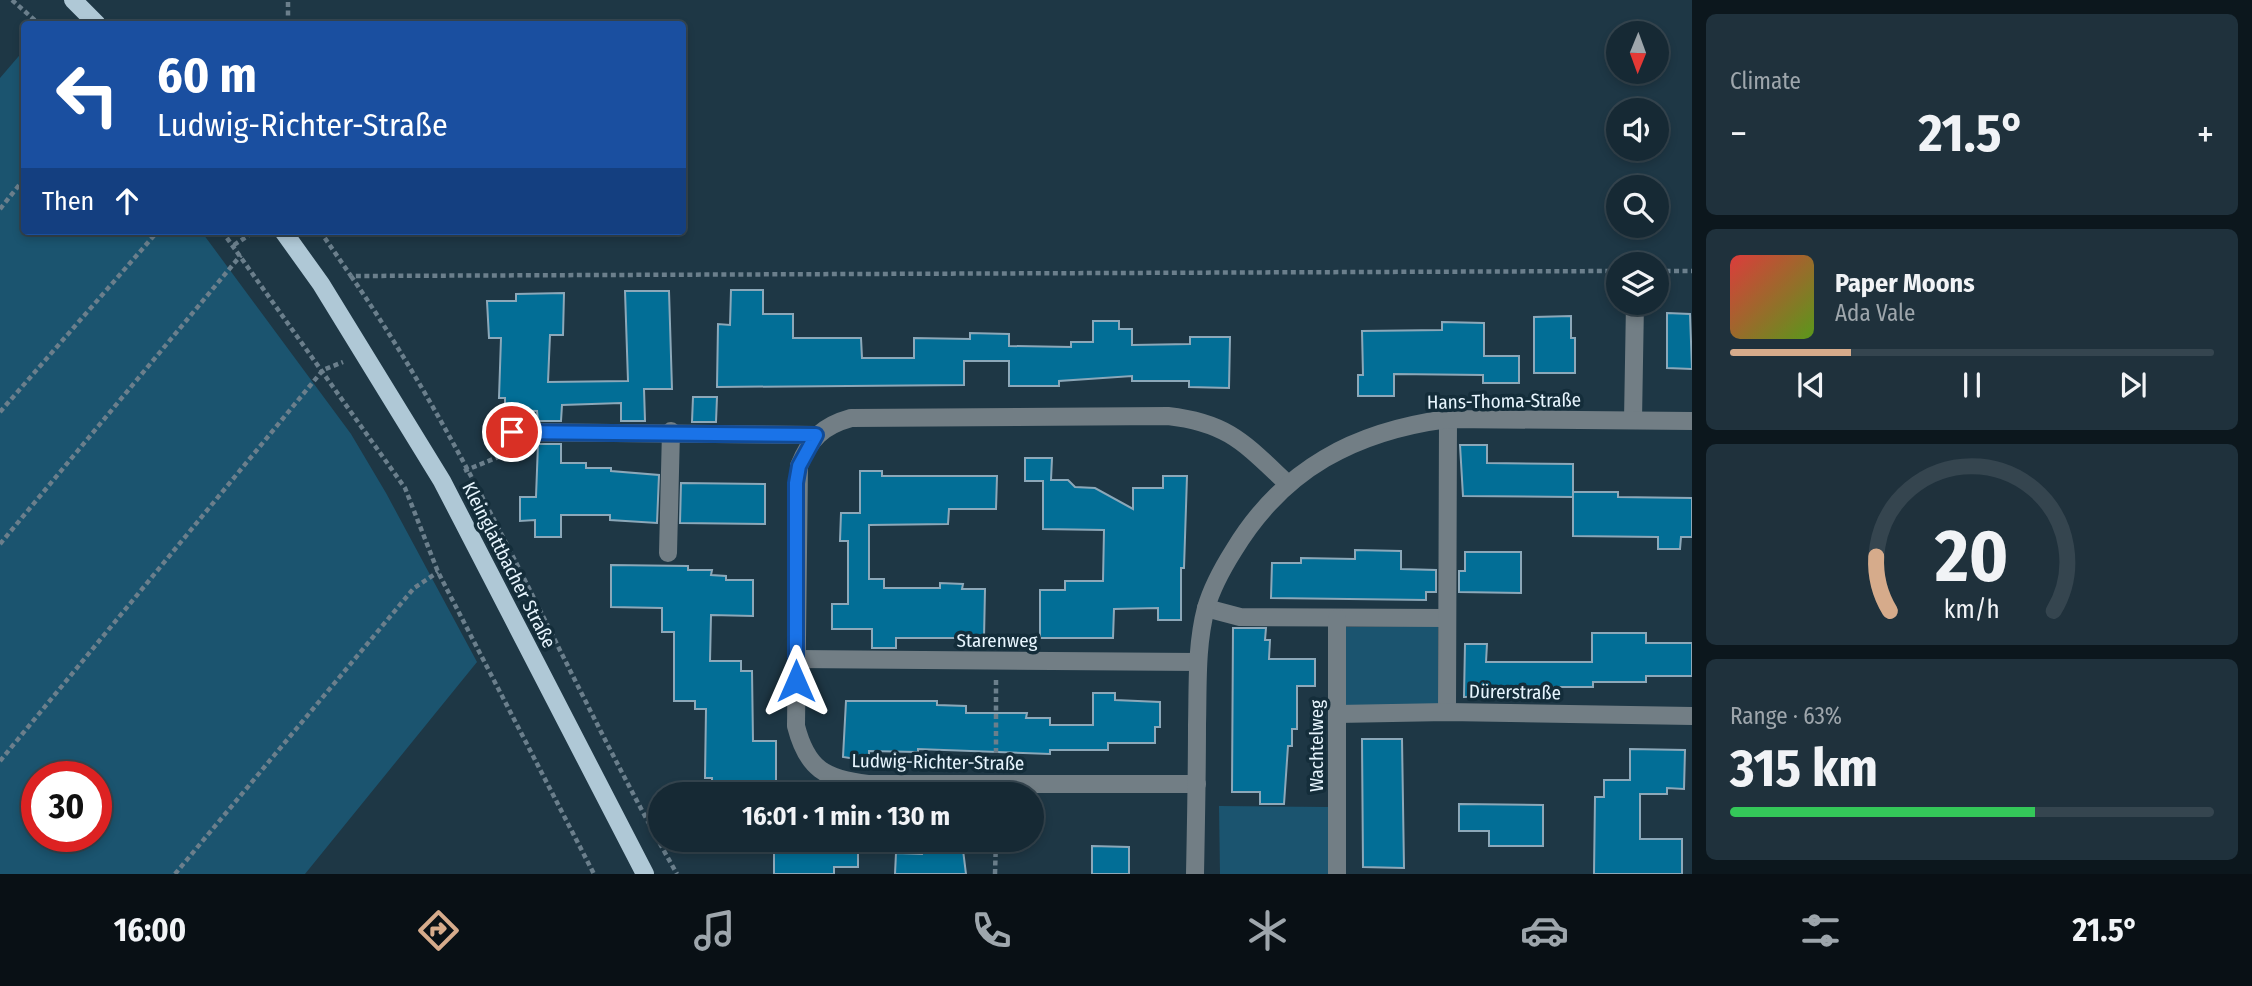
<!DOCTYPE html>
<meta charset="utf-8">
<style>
body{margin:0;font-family:"Fira Sans Condensed",sans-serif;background:#1f313c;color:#f1f3f6;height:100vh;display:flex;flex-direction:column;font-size:26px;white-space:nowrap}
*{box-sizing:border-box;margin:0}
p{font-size:23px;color:#9ea6ac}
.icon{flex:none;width:38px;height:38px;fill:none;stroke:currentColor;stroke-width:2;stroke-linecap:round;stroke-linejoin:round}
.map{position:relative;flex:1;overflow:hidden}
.sheet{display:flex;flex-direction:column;gap:14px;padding:14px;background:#0c171d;width:560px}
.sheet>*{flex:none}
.banner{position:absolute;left:21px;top:21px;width:665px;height:214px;border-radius:7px;box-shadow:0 4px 10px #0003,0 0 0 2px #35454f;background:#1a4fa0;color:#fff;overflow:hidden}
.needle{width:46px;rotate:181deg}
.buttons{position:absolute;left:1606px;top:21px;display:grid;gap:14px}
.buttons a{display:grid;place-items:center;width:63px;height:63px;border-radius:50%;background:#162934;box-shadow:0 4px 10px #0003,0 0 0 2px #35454f;font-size:35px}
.speed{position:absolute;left:21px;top:761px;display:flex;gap:14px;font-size:35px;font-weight:700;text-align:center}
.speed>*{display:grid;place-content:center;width:91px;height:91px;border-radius:50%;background:#162934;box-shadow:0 4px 10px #0003,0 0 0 2px #35454f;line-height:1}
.speed .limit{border:10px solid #d22;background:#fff;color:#111}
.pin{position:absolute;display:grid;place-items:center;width:60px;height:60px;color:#fff;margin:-30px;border:4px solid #fff;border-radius:50%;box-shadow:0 2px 7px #0007}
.me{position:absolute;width:77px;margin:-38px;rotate:0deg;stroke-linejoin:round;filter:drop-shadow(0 0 5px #0008)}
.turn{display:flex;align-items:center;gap:24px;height:147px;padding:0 21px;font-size:32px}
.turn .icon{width:91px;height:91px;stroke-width:2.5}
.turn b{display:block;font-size:49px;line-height:60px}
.then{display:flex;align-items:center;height:66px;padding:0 21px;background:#0003;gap:14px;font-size:26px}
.big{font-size:52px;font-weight:700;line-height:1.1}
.sheet .card{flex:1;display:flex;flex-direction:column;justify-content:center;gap:10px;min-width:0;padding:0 24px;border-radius:10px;background:#1f313c}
.sheet .dial{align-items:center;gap:0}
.dial svg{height:182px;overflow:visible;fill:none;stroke:#35454f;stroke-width:7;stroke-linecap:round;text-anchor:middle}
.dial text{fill:#f1f3f6;stroke:none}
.song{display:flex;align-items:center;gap:21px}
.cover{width:84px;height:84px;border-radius:10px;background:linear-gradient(135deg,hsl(0 70% 55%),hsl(90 70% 35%))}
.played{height:7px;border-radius:4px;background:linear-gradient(90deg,#d6ab8b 25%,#35454f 25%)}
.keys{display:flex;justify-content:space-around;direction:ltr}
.heat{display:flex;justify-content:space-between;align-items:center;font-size:38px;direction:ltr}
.charge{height:10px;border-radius:5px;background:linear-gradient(90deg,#34c759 63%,#35454f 0)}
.trip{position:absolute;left:648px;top:782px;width:396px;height:70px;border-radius:35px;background:#162934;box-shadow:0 4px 10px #0003,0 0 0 2px #35454f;font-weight:700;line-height:70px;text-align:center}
.tab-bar{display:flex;height:112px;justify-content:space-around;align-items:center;background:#091015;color:#9ea6ac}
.tab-bar .icon{width:49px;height:49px}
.tab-bar .active{color:#d6ab8b}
.tab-bar b{font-size:32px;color:#f1f3f6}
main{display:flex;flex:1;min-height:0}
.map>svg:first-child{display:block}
.green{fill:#1b546f;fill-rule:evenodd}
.building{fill:#026e96;stroke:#8ca8b9;stroke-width:2}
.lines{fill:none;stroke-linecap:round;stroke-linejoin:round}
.path{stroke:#6b7f8c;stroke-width:4.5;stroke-dasharray:5 3.5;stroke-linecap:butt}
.minor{stroke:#727e85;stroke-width:18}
.major{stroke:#afc8d6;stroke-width:18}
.route-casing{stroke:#114b97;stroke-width:18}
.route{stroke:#1a73e8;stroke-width:12}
.labels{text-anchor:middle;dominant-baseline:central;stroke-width:7;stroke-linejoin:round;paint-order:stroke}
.street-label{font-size:19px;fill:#e7f5fe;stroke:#142d3a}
</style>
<main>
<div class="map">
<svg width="1692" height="874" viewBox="0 0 1692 874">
<rect width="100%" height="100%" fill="#1e3745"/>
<g class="green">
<path d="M24,50V231H201L351,434L386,493L477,662L305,874H0V78ZM37,777H96V836H37Z"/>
<path d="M1438,626V708H1346V627Z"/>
<path d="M1219,806L1328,807L1329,874H1220Z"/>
</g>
<g class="building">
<path d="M731,290H763V314H793V338H861L862,358H914V338L970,339V333L1009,334V346L1071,347V342H1093V321H1119V329H1132V345L1190,344V337H1230L1229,388L1189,387V381H1132V376L1059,381V386H1009V361H964V385L717,387L718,324L730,325Z"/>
<path d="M625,291H669L672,389H644L645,421H621V403L562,405L561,421H538L537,411L505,410V398H499L501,338H489L487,301H516V294L564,293L563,335H550L548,382L628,381Z"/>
<path d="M1667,313L1690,314L1692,369L1667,368Z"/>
<path d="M1571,316V338H1575V373H1534V317Z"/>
<path d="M1442,322L1484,323V356H1519V383H1483V375L1394,374V396H1358V375H1363L1362,331L1442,330Z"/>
<path d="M693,397H717L716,422H692Z"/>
<path d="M538,444H561V463H586V468H611V471L659,475L657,523L610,520V515H561V537H535V520L520,521V497H536Z"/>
<path d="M1460,445H1487V463L1573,464V497L1463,496Z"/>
<path d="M1025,458H1052L1051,480H1068L1075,487L1095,488L1133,509V488H1163V476H1187L1184,568H1181V620H1158V608L1114,609L1113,638H1040V590H1065V581H1103L1104,530L1043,529V481H1025Z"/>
<path d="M860,471H882V476H997L996,509H949L948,524L869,525V579H884V588H940V583L963,584L962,589H985L984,638H896V648H872V629H832V604H848V541H840L841,513H860Z"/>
<path d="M681,483L765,484V524L680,523Z"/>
<path d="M1573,492H1618V497L1692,498V537H1681L1680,549H1658V537L1573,536Z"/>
<path d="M1355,550L1401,551V569L1436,570V592H1426V600L1271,598L1272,563H1301V558L1355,559Z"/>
<path d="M1465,552H1521V593L1459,592V571H1465Z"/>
<path d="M611,565L688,566V570H712L711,575L726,576V580H753V616L711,615L710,661H741V671H752L753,741H776V792L712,793V778H705L706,709H695V701H674V632H662V608L611,607Z"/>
<path d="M1233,628H1266L1265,640H1270L1269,659H1315V686H1297V729H1292V746H1288L1284,804H1260V792H1232Z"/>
<path d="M1592,633H1646V643H1692V676H1646V682H1593V687H1527V696L1464,697L1465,644H1487L1486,662H1592Z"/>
<path d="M1093,693H1115V700L1160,702V727H1155V743H1108V750H1050V754L918,749V752L869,751V761L843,757L846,701H937V705L966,706V713H1027L1026,718H1050V725H1093Z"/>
<path d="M1362,739H1402L1404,868L1363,867Z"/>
<path d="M1630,749L1685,750L1684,789L1667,788V794H1640V839H1682V874H1594L1595,797H1604V780H1630Z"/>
<path d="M1459,804L1543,805V846H1489V831H1459Z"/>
<path d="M924,840H949L948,850H963L966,874H895L896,853L922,854Z"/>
<path d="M838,843L858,844V867H834V874H774V847L834,848Z"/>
<path d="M1092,846L1129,847V874H1092Z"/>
</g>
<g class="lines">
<g class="path">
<path d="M12,0L39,24"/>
<path d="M288,24V0"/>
<path d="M0,209L24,179"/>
<path d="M222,231L405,488L438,572L594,874"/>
<path d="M320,231L351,276L1619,271"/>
<path d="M234,245L255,231"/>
<path d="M1657,271H1692"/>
<path d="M351,276C480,463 565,677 677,874"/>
<path d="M0,412L158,231"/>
<path d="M464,471L508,453"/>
<path d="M0,544L241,255"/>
<path d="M996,680V762"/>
<path d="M0,761L323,370L343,362"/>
<path d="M175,874L414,588L438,572"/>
<path d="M995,874L996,840"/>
</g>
<g class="minor">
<path d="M1633,420L1635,303"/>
<path d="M512,432L816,435"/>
<path d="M668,553L671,431"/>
<path d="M1206,608L1240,617L1446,618"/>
<path d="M796,659L1198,662"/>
<path d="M1447,712L1448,419"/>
<path d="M1337,714L1447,712L1692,716"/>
<path d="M1197,784H868C825,779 807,769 796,726L799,466C810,439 822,426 851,418L1168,416C1229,423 1245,444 1288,484"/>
<path d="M1195,874C1196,824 1197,774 1197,725C1198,686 1196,646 1206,608C1212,587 1222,569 1234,550C1283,469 1355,431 1448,419L1692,421"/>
<path d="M1337,874V618"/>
</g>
<g class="major">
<path d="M73,0L97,24"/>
<path d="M283,231L321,284L442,481L645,874"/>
</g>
</g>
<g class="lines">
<g class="route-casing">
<path id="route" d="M512,432L816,435L799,466L796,483V681"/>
</g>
<use href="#route" class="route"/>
</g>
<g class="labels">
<g class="street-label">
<text transform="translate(1504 401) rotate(-1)">Hans-Thoma-Straße</text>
<text transform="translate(509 565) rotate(63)">Kleinglattbacher Straße</text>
<text x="997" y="640">Starenweg</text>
<text transform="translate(1515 692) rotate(1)">Dürerstraße</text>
<text transform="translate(1316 746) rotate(-90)">Wachtelweg</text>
<text transform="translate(938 762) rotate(1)">Ludwig-Richter-Straße</text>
</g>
</g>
</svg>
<div class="buttons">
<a><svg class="needle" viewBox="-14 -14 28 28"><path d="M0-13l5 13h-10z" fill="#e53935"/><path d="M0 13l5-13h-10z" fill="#9ea6ac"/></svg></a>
<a><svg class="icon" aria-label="sound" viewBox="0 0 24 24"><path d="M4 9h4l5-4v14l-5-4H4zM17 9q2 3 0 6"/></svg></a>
<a><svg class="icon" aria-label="search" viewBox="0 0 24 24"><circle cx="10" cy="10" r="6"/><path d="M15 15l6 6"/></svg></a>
<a><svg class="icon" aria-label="layers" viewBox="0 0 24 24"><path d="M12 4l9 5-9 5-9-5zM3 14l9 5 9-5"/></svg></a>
</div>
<div class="speed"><div class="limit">30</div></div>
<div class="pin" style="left:512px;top:432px;background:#d93025"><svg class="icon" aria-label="arrive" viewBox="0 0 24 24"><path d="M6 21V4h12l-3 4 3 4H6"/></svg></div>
<svg class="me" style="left:796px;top:681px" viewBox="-20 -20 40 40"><path d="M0-17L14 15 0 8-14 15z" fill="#1a73e8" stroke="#fff" stroke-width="4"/></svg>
<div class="trip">16:01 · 1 min · 130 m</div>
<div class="banner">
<div class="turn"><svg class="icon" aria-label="left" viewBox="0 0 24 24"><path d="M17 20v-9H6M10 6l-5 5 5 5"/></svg><div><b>60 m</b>Ludwig-Richter-Straße</div></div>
<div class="then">Then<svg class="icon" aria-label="ahead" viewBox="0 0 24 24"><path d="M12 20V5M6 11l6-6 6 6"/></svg></div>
</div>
</div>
<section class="sheet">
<div class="card"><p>Climate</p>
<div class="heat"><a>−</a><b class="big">21.5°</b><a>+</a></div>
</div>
<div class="card">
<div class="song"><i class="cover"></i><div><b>Paper Moons</b><p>Ada Vale</p></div></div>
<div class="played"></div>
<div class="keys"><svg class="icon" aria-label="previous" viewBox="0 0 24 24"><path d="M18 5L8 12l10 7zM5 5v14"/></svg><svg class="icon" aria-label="pause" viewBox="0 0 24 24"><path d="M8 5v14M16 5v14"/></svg><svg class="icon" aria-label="next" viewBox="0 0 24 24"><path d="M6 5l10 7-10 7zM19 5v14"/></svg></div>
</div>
<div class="card dial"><svg viewBox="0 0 100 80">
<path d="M14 69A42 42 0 1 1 86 69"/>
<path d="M14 69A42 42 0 0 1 8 45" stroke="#d6ab8b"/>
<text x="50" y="56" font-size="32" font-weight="700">20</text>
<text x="50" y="72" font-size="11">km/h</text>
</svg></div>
<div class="card"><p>Range · 63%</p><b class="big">315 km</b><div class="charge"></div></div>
</section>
</main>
<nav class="tab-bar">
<b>16:00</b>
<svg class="icon active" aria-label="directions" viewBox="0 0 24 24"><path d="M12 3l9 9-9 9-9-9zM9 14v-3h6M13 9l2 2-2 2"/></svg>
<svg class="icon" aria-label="music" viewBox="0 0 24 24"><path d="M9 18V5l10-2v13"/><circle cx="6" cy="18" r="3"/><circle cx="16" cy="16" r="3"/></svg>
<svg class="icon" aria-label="phone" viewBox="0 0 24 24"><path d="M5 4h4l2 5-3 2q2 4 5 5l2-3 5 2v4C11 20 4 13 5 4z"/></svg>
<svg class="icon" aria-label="climate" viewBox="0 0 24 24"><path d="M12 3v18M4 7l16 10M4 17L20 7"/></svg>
<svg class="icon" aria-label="car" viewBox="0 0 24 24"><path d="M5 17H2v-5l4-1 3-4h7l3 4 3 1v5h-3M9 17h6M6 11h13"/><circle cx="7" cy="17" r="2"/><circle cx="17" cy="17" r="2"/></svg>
<svg class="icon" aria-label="filters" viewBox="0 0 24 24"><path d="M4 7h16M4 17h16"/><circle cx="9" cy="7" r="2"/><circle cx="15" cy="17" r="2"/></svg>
<b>21.5°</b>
</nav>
